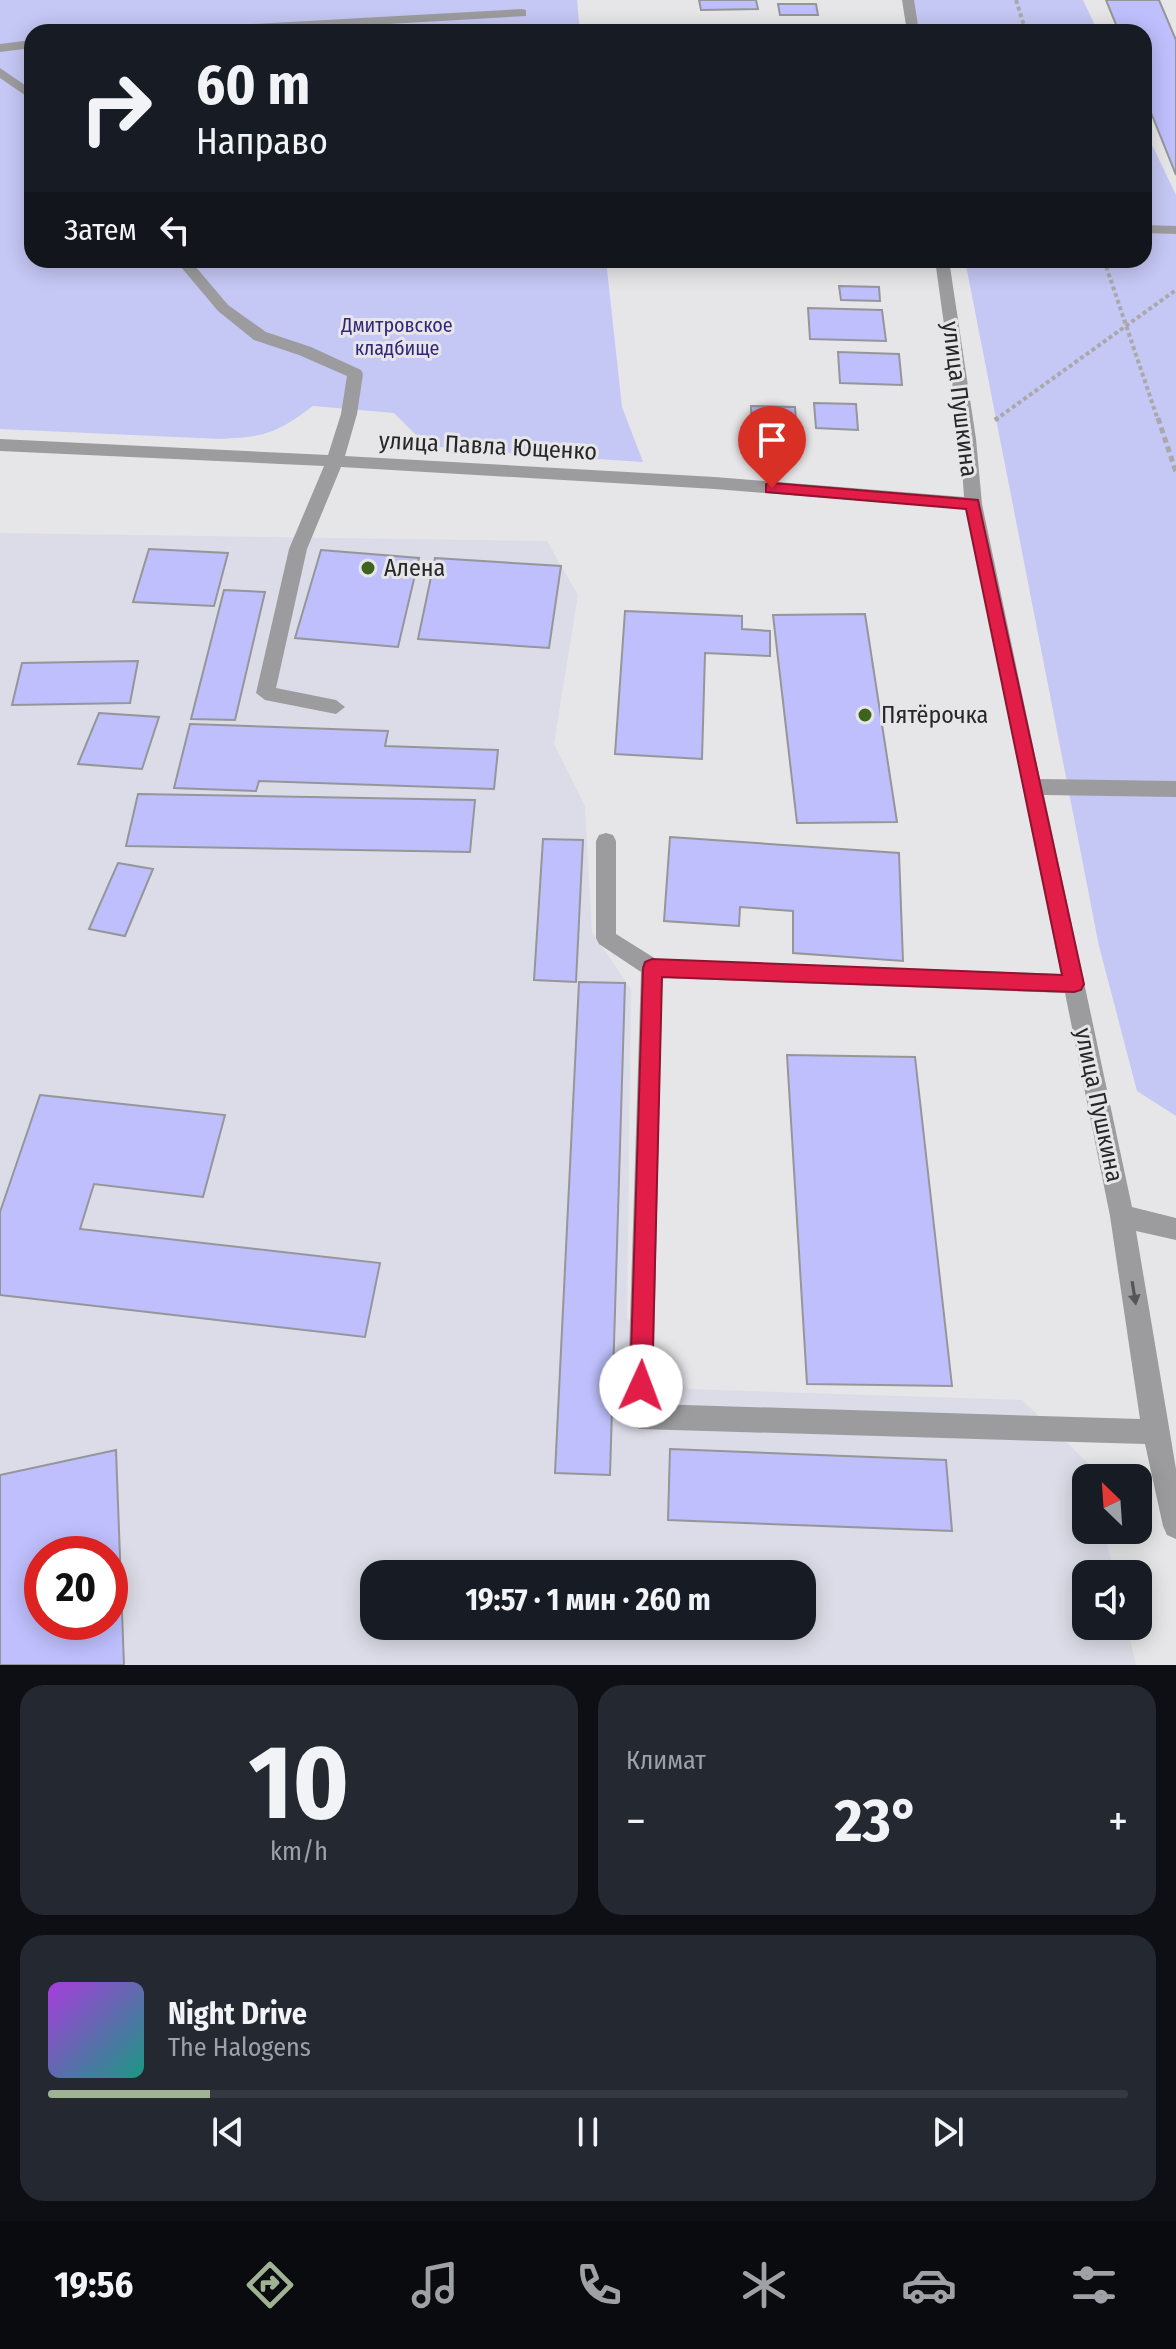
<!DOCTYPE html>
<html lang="ru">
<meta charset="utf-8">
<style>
body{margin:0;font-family:"Fira Sans Condensed",sans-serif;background:#242831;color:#f1f3f6;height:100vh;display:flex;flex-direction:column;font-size:30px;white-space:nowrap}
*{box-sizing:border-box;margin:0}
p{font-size:26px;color:#9ea1a6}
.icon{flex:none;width:44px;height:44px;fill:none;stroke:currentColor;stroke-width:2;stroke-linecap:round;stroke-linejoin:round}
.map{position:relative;height:1665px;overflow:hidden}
.details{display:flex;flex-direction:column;gap:20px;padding:20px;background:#0d0f14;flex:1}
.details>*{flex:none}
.guide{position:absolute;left:24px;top:24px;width:1128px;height:244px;border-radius:24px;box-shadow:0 4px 20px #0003;background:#171b24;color:#f1f3f6;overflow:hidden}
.needle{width:52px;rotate:335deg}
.tools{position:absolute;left:1072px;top:1464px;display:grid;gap:16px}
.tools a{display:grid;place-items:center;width:80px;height:80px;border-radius:16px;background:#171b24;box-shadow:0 4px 20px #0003;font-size:40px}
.speed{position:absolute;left:24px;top:1536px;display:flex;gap:16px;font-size:40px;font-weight:700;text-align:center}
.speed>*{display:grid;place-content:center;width:104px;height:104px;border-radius:50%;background:#171b24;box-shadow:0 4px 20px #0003;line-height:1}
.speed .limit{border:12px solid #d22;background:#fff;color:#111}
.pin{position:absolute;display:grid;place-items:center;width:68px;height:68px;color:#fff;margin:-82px -34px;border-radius:50% 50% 50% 0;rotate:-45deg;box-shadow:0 0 8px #0007}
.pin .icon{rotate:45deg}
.me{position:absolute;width:88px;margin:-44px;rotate:2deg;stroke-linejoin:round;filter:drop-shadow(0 0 6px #0008)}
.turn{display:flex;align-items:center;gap:28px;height:168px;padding:0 40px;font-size:36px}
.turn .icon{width:104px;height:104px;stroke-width:2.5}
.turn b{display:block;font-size:56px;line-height:68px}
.then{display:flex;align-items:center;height:76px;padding:0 40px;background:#0003;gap:16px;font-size:30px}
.big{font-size:60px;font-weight:700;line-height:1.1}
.details .card{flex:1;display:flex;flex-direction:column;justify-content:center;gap:12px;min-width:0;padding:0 28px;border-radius:24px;background:#242831}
.details .dial{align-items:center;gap:0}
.dial b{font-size:104px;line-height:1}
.song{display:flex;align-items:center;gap:24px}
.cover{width:96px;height:96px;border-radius:12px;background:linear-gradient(135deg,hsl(280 70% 55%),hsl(170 70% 35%))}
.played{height:8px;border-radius:4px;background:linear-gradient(90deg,#a0b294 15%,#363941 15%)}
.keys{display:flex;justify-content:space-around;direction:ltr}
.heat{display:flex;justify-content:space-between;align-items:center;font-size:44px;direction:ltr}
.details .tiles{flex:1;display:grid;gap:20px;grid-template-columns:1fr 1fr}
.card:last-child{grid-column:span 2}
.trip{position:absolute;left:360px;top:1560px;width:456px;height:80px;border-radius:24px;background:#171b24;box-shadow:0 4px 20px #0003;font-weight:700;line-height:80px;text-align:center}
.dock{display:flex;height:128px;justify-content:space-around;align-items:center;background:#090b0e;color:#9ea1a6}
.dock .icon{width:56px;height:56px}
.dock .on{color:#a0b294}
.dock b{font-size:36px;color:#f1f3f6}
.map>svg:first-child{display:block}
.built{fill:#dbdce7;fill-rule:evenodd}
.green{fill:#c5c7f4}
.building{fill:#bebffc;stroke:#959699;stroke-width:2;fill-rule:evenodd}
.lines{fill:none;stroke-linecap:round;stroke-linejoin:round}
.path-far1{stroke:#a9a9ac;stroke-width:4;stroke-dasharray:4 3;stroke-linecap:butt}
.path{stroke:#a9a9ac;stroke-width:5;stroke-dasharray:6 4;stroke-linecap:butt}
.minor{fill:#9c9c9e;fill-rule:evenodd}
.oneway{fill:#565658}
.route{fill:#e11d48;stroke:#92132f;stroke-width:2}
.poi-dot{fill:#3d631d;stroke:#e6e6e9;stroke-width:3}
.labels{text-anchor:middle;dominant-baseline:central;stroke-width:6;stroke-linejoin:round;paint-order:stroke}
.far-park-label{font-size:20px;fill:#33267a;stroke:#e6e6e9}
.street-label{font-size:24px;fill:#272729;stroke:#e6e6e9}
.poi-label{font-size:24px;fill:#272729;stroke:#e6e6e9;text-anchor:start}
</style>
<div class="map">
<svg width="1176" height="1665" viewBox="0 0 1176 1665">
<rect width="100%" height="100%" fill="#e6e6e9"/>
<path class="built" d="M0,533L547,541L578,595L554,744L585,806L592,932L631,989L627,1318L688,1389L1022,1400L1088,1463L1091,1478H1086V1530H1104L1114,1574H1086V1626H1127L1136,1665H0ZM42,1554H110V1622H42ZM374,1574H802V1626H374Z"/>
<g class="green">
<path d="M0,0H577L580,32H32V260H606L622,407L643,462L449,449L423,442L394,413L313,406C277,433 265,437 220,439L0,429Z"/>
<path d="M912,0H1083L1098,32H919Z"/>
<path d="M1144,128L1176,195V1116L1137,1091L1099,946L965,260H1144Z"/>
</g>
<g class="building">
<path d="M699,0H756L758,9L701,10Z"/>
<path d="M1106,0H1159L1176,40V175L1144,95V32H1119Z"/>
<path d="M778,4H816L818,15H780Z"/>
<path d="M851,28L852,32H799V29Z"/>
<path d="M839,286L879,287L880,301L841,300Z"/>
<path d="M808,308L882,310L886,341L810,339Z"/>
<path d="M838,352L899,354L902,385L840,383Z"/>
<path d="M814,403L856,404L858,430L816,428Z"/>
<path d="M751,406L795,407L797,436L752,435Z"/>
<path d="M149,549L228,553L214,606L133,602Z"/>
<path d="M321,550L419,558L398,647L295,638Z"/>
<path d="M435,558L561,566L549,648L418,639Z"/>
<path d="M224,590L265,592L235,720L191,719Z"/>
<path d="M625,611L742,616V629L770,631V656L705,653L702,759L615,754Z"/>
<path d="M865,614L897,822L797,823L773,615Z"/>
<path d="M138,661L130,703L12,705L22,663Z"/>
<path d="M99,713L159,717L142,769L78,764Z"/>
<path d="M190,724L388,731L385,746L498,750L494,789L259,781L256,791L174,788Z"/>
<path d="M138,794L475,800L470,852L126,846Z"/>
<path d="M670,837L899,853L903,961L793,953V911L740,907L739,926L664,921Z"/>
<path d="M543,839L583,840L576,982L534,980Z"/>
<path d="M118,863L153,869L125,936L89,929Z"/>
<path d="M579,982L625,983L610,1475L555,1473Z"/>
<path d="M787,1055L915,1057L952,1386L807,1384Z"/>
<path d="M40,1095L225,1115L203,1197L94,1184L80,1229L380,1263L365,1337L0,1295V1212Z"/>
<path d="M670,1449L946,1460L952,1531L668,1520Z"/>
<path d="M116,1450L124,1665H0V1475ZM42,1554H110V1622H42Z"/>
</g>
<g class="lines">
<g class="path-far1">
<path d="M1016,0L1026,32"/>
<path d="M1104,260L1158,420"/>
<path d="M995,420L1176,290"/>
</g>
<g class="path">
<path d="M1158,418L1176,472"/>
<path d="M995,420L998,418"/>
</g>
<g class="minor">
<path d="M902,0H914L919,32H907Z"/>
<path d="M522,9L526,10V16L250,32H175L181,28Z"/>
<path d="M32,40V48L0,52V44Z"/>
<path d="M0,68L32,90V100L0,78Z"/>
<path d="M1144,225L1176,226V234L1144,233Z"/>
<path d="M175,260H190L228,305L266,332L311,347L361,370L363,374L357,414L345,456L715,477L964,497L960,439L935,260H949L976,439L982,504L1040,779L1176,781V797L1044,795L1132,1207L1176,1218V1240L1136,1231L1176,1469V1539L1167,1535L1163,1526L1145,1444L640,1429L631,1425L627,1416L641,972L599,944L596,938V841L599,835L606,833L613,835L616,841V934L656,959L1061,974L966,509L715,489L341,467L307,549L276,688L336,700L345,707L336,714L265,700L256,693L289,549L324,466L0,451V439L328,455L341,414L347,376L299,355L254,340L218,311ZM662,978L1065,993L1110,1216L1140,1419L653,1404Z"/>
</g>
</g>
<defs><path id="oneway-solid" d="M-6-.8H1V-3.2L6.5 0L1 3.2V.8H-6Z" transform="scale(2)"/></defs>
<use class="oneway" href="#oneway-solid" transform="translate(1134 1293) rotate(81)"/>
<path class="route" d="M772,483L978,500L1084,984L1081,990L1074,992L662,977L652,1386L649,1394L641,1397L633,1394L630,1386L643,968L645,962L652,959L1062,975L966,509L766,492V484Z"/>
<g class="poi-dot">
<circle cx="368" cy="568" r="8"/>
<circle cx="865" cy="715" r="8"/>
</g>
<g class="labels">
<g class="far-park-label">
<text x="397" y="325">Дмитровское<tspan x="397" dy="23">кладбище</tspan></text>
</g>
<g class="street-label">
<text transform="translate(960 399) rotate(83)">улица Пушкина</text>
<text transform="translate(488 446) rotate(3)">улица Павла Ющенко</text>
<text transform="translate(1099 1105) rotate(78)">улица Пушкина</text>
</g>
<g class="poi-label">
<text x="384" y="568">Алена</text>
<text x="881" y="715">Пятёрочка</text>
</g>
</g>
</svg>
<div class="tools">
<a><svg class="needle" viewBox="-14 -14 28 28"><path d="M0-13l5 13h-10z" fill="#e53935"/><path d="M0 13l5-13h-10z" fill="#9ea1a6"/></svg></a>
<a><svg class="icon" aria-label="sound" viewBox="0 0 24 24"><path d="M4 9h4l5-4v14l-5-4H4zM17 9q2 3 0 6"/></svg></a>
</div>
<div class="speed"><div class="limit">20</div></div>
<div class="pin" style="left:772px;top:488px;background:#d93025"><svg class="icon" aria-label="arrive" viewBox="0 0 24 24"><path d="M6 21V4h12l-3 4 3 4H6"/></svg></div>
<svg class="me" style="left:641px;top:1386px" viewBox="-20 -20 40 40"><circle r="19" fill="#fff"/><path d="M0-13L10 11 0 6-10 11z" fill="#e11d48"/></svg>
<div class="trip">19:57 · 1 мин · 260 m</div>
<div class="guide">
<div class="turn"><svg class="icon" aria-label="right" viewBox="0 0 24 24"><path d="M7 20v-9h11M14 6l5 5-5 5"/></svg><div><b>60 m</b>Направо</div></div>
<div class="then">Затем<svg class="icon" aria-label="left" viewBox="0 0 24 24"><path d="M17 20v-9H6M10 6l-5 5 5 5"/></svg></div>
</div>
</div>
<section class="details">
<div class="tiles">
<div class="card dial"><b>10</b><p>km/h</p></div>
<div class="card"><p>Климат</p>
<div class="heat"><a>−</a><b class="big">23°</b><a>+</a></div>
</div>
<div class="card">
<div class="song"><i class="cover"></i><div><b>Night Drive</b><p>The Halogens</p></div></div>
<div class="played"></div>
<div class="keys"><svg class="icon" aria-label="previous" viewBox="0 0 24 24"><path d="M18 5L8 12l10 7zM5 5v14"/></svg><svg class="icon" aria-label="pause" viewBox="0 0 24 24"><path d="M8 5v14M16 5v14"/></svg><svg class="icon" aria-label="next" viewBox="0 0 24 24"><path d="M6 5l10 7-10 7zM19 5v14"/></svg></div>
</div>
</div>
</section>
<nav class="dock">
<b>19:56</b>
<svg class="icon on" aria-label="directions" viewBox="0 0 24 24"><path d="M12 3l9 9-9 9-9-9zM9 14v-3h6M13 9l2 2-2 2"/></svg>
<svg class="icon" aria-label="music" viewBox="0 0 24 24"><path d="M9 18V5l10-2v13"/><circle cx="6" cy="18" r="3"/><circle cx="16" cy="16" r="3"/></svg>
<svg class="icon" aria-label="phone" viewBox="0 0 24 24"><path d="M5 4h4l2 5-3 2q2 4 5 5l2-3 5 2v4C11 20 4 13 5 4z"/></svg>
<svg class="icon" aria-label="climate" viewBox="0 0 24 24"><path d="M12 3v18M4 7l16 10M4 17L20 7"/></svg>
<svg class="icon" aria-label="car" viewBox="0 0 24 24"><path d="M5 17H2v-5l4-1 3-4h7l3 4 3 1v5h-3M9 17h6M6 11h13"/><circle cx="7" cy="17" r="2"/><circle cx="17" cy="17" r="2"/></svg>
<svg class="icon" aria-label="filters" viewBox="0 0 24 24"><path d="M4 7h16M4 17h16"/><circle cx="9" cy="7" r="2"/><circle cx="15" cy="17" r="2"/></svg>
</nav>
